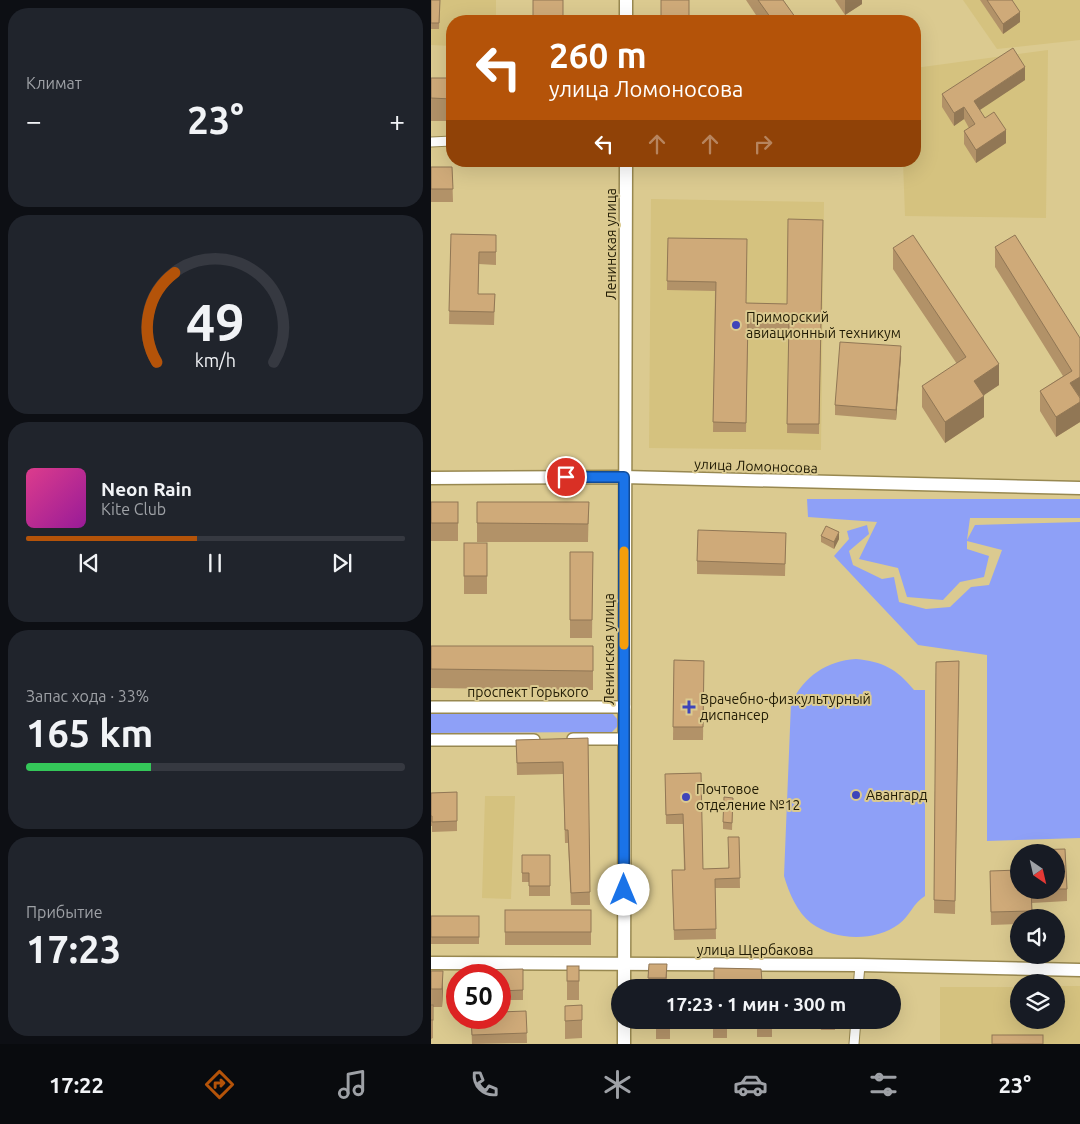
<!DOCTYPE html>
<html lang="ru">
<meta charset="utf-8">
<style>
body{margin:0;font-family:Ubuntu,sans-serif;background:#20242c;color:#f1f3f6;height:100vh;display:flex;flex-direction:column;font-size:19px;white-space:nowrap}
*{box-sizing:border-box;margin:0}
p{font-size:16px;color:#9ea1a6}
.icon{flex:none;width:28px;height:28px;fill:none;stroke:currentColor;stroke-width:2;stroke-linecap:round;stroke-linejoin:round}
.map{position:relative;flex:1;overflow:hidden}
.drawer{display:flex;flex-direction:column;gap:8px;padding:8px;background:#0d0f14;width:431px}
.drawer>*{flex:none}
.top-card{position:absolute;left:15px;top:15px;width:475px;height:152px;border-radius:20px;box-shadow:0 5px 20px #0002;background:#b45309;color:#fff;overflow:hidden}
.needle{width:32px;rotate:146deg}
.tools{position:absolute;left:579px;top:844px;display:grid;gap:10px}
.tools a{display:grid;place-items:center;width:55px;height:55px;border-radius:50%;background:#171b24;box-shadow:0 5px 20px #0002;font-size:25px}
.speed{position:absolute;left:15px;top:964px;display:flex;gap:10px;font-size:25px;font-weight:700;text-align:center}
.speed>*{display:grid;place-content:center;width:65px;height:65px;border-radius:50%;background:#171b24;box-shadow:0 5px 20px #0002;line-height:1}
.speed .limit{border:8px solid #d22;background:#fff;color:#111}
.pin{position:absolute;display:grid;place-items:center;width:42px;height:42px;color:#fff;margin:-21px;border:2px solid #fff;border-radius:50%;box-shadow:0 1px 5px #0007}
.me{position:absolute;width:55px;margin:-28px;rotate:0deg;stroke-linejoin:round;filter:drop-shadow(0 0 4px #0008)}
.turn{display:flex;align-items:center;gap:18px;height:105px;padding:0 20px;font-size:22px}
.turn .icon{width:65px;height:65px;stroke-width:2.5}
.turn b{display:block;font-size:35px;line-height:42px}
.lanes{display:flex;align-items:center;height:48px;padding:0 20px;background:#0003;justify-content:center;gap:25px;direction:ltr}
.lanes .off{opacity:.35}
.big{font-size:38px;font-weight:700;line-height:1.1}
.drawer .tile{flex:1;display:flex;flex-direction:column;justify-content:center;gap:8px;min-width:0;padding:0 18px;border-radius:20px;background:#20242c}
.drawer .dial{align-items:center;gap:0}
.dial svg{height:130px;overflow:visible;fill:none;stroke:#363941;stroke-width:7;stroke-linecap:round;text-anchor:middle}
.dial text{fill:#f1f3f6;stroke:none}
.song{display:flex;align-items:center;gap:15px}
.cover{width:60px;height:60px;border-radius:8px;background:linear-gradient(135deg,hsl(330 70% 55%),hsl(300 70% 35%))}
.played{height:5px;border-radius:2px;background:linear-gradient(90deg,#b45309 45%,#363941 45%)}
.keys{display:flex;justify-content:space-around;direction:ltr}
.heat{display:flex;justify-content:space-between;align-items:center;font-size:28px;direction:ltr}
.charge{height:8px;border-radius:4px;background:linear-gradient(90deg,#34c759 33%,#363941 0)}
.trip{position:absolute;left:180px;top:979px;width:290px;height:50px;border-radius:25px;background:#171b24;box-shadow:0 5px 20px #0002;font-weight:700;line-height:50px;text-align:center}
.tab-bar{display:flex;height:80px;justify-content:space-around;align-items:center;background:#090b0e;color:#9ea1a6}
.tab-bar .icon{width:35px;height:35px}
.tab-bar .selected{color:#b45309}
.tab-bar b{font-size:22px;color:#f1f3f6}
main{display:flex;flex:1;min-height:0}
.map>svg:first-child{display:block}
.built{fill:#d5c27f}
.green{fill:#8ea0f7}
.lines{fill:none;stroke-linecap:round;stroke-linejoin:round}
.minor-casing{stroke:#988850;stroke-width:11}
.tertiary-casing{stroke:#988850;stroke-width:14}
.secondary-casing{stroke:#988850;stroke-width:15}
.minor{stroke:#fff;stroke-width:9}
.tertiary{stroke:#fff;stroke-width:11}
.secondary{stroke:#fff;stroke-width:12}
.wall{fill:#b29268}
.shaded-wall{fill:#917755}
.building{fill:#cfaa79;stroke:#917755}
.route-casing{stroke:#114b97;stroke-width:12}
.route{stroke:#1a73e8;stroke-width:9}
.slow{stroke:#f59e0b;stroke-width:9}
.poi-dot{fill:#3e45ba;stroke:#dbca90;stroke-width:2}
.labels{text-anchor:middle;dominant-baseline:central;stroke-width:4;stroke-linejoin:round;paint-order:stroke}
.street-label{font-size:14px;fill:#211b04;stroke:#dbca90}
.poi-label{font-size:14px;fill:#211b04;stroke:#dbca90;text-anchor:start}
</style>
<main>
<section class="drawer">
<div class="tile"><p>Климат</p>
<div class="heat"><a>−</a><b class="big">23°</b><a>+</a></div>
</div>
<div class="tile dial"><svg viewBox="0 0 100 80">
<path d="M14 69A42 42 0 1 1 86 69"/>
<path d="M14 69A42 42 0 0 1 25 14" stroke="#b45309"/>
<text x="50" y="56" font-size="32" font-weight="700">49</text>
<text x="50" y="72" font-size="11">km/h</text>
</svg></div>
<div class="tile">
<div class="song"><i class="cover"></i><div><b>Neon Rain</b><p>Kite Club</p></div></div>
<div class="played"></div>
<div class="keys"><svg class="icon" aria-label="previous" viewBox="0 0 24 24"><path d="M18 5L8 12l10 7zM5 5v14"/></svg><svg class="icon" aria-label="pause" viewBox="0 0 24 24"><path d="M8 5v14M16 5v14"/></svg><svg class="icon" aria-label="next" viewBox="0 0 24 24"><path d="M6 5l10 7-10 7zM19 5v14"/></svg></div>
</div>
<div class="tile"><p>Запас хода · 33%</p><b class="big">165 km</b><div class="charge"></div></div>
<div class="tile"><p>Прибытие</p><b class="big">17:23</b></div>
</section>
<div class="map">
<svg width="649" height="1044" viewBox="0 0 649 1044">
<rect width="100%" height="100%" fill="#dbca90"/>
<g class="built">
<path d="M0,0H65V21H21V46L0,45Z"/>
<path d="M532,0H649V40L566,49Z"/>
<path d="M617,50L615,218L474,216L472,161H484V68Z"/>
<path d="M220,199L393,202L390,450L218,448Z"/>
<path d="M54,796H84L80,899L51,898Z"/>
<path d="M625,986H649V1044H509V987H587L588,1020H625Z"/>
</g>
<g class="green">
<path d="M376,499H649V518H539L536,540L544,525L649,522V838L556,841V655L487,645L403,556L418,539L416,531L436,525L438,534L418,551L422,565L451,579L463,577L468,602L495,609L519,607L540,587L558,585L571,550L536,541V549L558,556L553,577L529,582L512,600L476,597L467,568L428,559L446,522L377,517Z"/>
<path d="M425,659C452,662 465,668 483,690H494V896C482,903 479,916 468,924C444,942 404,941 380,923C366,912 358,893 353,876L360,703C374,676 395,661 425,659Z"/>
<path d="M0,713H181L187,720V726L181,732L0,733Z"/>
</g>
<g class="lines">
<g class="minor-casing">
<g id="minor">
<path d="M0,142L21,141"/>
<path d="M427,988L429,965"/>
<path d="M423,1044L425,1020"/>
</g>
</g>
<g class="tertiary-casing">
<g id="tertiary">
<path d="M0,707H194"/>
<path d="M142,739H193"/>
<path d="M0,740H103"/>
</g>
</g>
<g class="secondary-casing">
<g id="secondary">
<path d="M195,21V0"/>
<path d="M0,478L193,477L649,488"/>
<path d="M0,963L429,965L649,970"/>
<path d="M193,988L195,161"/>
<path d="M193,1020V1044"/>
</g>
</g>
<use href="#minor" class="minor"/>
<use href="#tertiary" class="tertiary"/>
<use href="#secondary" class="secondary"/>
</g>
<g class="wall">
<path d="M0,0H9L8,29H0Z"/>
<path d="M315,0H352L367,21H329Z"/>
<path d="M404,0H431V4L414,15Z"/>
<path d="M549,0H581L589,22L572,34Z"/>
<rect x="0" y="78" width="21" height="43"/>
<path d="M594,80L548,110L554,118L575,143L545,163L533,144V131L538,128L533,119L523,126L511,107V94Z"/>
<path d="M0,167H21L22,202H0Z"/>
<path d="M392,220L388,434L356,433L358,329H317L315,432H282L284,291L236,290L237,238L315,303L356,304Z"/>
<path d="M20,234L65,235V265L48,264L47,294H64L63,325L18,324Z"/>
<path d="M564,247L649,338V422L625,437L609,411V391L632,376L564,267Z"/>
<path d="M462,248L568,385L552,395L553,417L514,443L491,407V386L526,364L462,269Z"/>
<path d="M470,356L465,420L404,415V405Z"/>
<rect x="0" y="502" width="27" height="39"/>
<path d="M46,502H158L157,542H46Z"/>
<path d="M355,533L354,576L266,574V561Z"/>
<path d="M390,536L408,539L403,549L390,542Z"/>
<rect x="33" y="543" width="23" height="51"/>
<path d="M139,552H162L161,638H139Z"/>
<path d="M0,646H162V690L0,688Z"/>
<path d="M243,660L273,661L272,740H242Z"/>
<path d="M528,661L524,914L503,913L505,662Z"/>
<path d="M157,738L159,905H140L137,843H134L132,774L86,775L85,740Z"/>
<path d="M270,773L272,869L297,868L308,837L309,888H284L285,939L243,940L241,870H253L252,824H235L234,774Z"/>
<path d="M26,792V831L1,832V826H0V793Z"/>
<path d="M302,798L301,830L292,829V822Z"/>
<path d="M625,852L636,889V901L601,903V918H588V924L560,925L559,871L588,890H625Z"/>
<path d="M91,855H119V896H98V882H91Z"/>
<rect x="74" y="910" width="86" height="35"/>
<rect x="0" y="916" width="48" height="28"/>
<path d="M218,964H236V988H217Z"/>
<rect x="136" y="966" width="12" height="34"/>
<path d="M283,968L330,969L331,988H283Z"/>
<path d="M92,969V1000H69V975Z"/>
<path d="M0,971L12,990L11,1007H2V1038L0,1039Z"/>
<path d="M151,1005V1038L134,1039V1006Z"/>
<path d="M95,1011L96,1043L41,1044L40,1018Z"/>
<rect x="225" y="1020" width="14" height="19"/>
<rect x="282" y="1020" width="14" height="18"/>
<rect x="326" y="1020" width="15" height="17"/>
<path d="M389,1020H404V1030H390Z"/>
</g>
<g class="shaded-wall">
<path d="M414,0H431V4L414,15Z"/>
<path d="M589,12V22L572,34V24Z"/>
<path d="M594,67V80L543,114V101Z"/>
<path d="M533,107V119L523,126V113Z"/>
<path d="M575,130V143L545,163V150Z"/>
<path d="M470,346V356L465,420V410Z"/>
<path d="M568,364V385L543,402V381Z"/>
<path d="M649,377V397L639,383Z"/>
<path d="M553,396V417L514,443V422Z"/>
<path d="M649,402V422L625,437V417Z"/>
<path d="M408,532V539L403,549V542Z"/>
<path d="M12,971V990L11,1007V989Z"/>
</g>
<g class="building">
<path d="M0,0H9L8,23H0Z"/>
<rect x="102" y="0" width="30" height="21"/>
<rect x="230" y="0" width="28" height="21"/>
<path d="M327,0H352L367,21H342Z"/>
<path d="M556,0H581L589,12L572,24Z"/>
<path d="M582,48L594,67L543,101L554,118L563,112L575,130L545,150L533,131L544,124L533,107L523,113L511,94Z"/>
<path d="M0,78H21V99L0,98Z"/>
<path d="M0,167H21L22,189H0Z"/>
<path d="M357,219L392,220L388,424H356L358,320L317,319L315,423L282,422L285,282L236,281L237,238L316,239L315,303L356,304Z"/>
<path d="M20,234L65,235V252H48L47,294H64L63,312L18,311Z"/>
<path d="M482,235L568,364L543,381L553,396L514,422L491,386L535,357L462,248Z"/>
<path d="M584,235L649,338V377L639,383L649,398V402L625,417L609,391L641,371L564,247Z"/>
<path d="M409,342L470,346L465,410L404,405Z"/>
<rect x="0" y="502" width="27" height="21"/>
<path d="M46,502H158L157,524L46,523Z"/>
<path d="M395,526L408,532L403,542L390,536Z"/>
<path d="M267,530L355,533L354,564L266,561Z"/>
<rect x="33" y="543" width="23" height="33"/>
<path d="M139,552H162L161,620H139Z"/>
<path d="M0,646H162V671L0,669Z"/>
<path d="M243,660L273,661L272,727H242Z"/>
<path d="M528,661L524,901L503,900L505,662Z"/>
<path d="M157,738L159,892L140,893L137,830H134L132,762L86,763L85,740Z"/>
<path d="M270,773L272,869L298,868L297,837H308L309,878L284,879L285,929L243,930L241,870H254L252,814L235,815L234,774Z"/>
<path d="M26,792V821L1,822V816H0V793Z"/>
<path d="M293,797L302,798L301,823L292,822Z"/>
<path d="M634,849L636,889H625V852H600V850Z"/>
<path d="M91,855H119V886H98V873H91Z"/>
<path d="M588,870V890H600L601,911L560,912L559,871Z"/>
<rect x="74" y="910" width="86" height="22"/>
<rect x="0" y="916" width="48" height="21"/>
<path d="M218,964H236L235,978H217Z"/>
<rect x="136" y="966" width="12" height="15"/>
<path d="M283,968L330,969L331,982H303V986H283Z"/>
<path d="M92,969V990L69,991V975H42V970Z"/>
<path d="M0,971H12L11,989H0Z"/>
<rect x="0" y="1005" width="2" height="15"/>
<path d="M151,1005V1020L134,1021V1006Z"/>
<path d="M95,1011L96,1033L41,1035L40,1018H69V1012Z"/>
<rect x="225" y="1020" width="14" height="1"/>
<rect x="561" y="1035" width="51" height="9"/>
</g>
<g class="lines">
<g class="route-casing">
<path id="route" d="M135,477H193V890"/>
</g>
<use href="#route" class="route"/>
<path class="slow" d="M193,551V645"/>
</g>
<g class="poi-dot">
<circle cx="305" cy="325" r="5"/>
<path d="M255.5 699.5h5v5h5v5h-5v5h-5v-5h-5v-5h5z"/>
<circle cx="425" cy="795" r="5"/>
<circle cx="255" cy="797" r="5"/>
</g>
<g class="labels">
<g class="street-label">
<text transform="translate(180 244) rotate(-90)">Ленинская улица</text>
<text transform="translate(325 466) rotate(2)">улица Ломоносова</text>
<text transform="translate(178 649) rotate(-90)">Ленинская улица</text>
<text x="97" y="692">проспект Горького</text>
<text x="324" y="950">улица Щербакова</text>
</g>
<g class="poi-label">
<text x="315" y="317">Приморский<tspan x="315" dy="16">авиационный техникум</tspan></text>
<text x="269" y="699">Врачебно-физкультурный<tspan x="269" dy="16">диспансер</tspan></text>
<text x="265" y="789">Почтовое<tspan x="265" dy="16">отделение №12</tspan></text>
<text x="435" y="795">Авангард</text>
</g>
</g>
</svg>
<div class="tools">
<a><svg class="needle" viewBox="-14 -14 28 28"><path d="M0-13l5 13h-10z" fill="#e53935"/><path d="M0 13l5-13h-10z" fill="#9ea1a6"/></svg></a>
<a><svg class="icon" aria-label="sound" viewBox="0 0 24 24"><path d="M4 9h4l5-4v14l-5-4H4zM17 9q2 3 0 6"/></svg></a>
<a><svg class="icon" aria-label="layers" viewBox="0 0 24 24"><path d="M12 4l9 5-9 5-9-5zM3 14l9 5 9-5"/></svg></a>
</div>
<div class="speed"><div class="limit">50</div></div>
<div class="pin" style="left:135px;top:477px;background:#d93025"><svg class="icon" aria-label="arrive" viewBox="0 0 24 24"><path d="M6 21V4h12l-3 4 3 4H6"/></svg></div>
<svg class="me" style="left:193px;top:890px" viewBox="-20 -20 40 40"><circle r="19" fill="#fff"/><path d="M0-13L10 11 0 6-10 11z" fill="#1a73e8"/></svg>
<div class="trip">17:23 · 1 мин · 300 m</div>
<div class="top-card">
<div class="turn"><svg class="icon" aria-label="left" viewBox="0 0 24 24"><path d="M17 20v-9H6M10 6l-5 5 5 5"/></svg><div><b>260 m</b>улица Ломоносова</div></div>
<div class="lanes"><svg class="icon" aria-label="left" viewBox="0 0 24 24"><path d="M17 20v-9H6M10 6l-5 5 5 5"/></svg><svg class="icon off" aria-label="ahead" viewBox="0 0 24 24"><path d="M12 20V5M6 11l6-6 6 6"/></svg><svg class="icon off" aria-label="ahead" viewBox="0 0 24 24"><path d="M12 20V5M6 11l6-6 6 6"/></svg><svg class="icon off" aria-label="right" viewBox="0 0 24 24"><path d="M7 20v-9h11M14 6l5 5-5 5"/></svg></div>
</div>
</div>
</main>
<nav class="tab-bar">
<b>17:22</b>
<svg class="icon selected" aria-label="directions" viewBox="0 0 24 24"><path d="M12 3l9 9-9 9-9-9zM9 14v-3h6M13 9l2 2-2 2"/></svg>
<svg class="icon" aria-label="music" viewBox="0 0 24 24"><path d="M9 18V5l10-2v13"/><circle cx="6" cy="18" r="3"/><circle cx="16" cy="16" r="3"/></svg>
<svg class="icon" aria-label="phone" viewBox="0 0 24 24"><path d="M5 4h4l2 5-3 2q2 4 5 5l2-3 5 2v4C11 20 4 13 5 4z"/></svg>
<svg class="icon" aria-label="climate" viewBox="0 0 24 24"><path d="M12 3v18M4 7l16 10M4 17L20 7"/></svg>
<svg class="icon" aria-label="car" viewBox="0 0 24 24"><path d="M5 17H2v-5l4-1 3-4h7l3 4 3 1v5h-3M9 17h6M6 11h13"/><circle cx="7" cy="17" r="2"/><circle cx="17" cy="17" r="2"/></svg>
<svg class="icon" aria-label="filters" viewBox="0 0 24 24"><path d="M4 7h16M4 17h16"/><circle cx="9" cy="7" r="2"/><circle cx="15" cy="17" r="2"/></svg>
<b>23°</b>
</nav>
